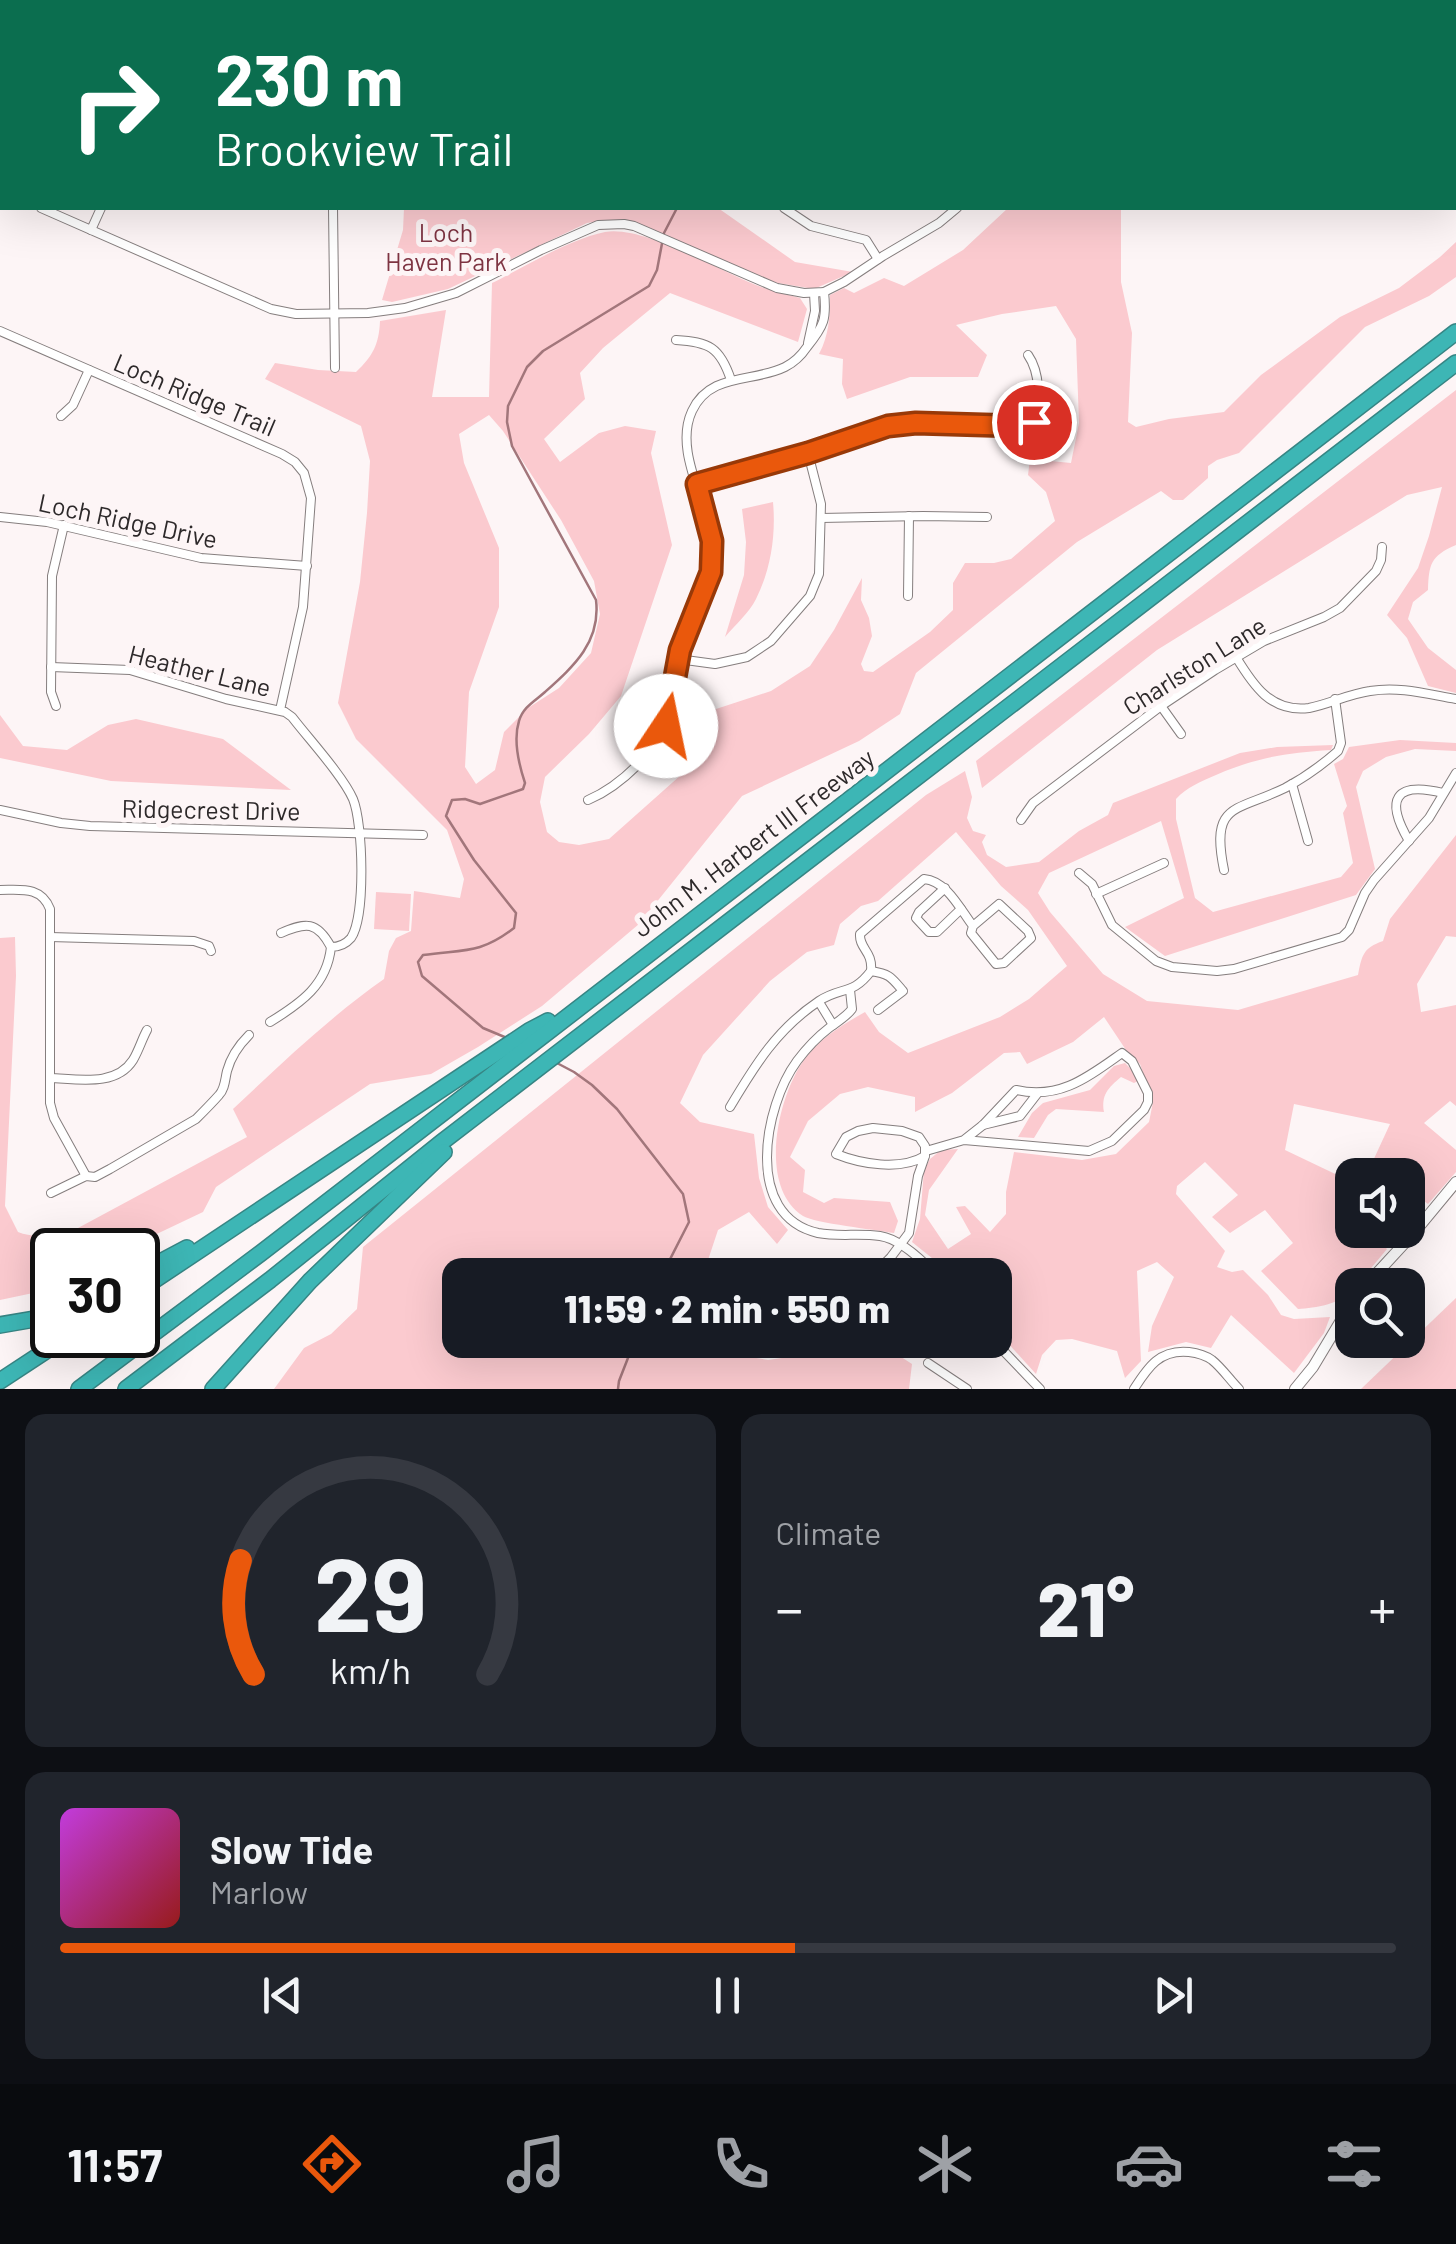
<!DOCTYPE html>
<meta charset="utf-8">
<style>
body{margin:0;font-family:Barlow,sans-serif;background:#20242c;color:#f1f3f6;height:100vh;display:flex;flex-direction:column;font-size:38px;white-space:nowrap}
*{box-sizing:border-box;margin:0}
p{font-size:32px;color:#9ea1a6}
.icon{flex:none;width:55px;height:55px;fill:none;stroke:currentColor;stroke-width:2;stroke-linecap:round;stroke-linejoin:round}
.map{position:relative;height:1389px;overflow:hidden}
.details{display:flex;flex-direction:column;gap:25px;padding:25px;background:#0d0f14;flex:1}
.details>*{flex:none}
.banner{position:absolute;left:0px;top:0px;width:1458px;height:210px;box-shadow:0 10px 40px #0002;background:#0b6e4f;color:#fff;overflow:hidden}
.fabs{position:absolute;left:1335px;top:1158px;display:grid;gap:20px}
.fabs a{display:grid;place-items:center;width:90px;height:90px;border-radius:20px;background:#171b24;box-shadow:0 10px 40px #0002;font-size:50px}
.speed{position:absolute;left:30px;top:1228px;display:flex;gap:20px;font-size:50px;font-weight:700;text-align:center}
.speed>*{display:grid;place-content:center;width:130px;height:130px;border-radius:50%;background:#171b24;box-shadow:0 10px 40px #0002;line-height:1}
.speed .limit{border:5px solid #111;border-radius:15px;background:#fff;color:#111}
.pin{position:absolute;display:grid;place-items:center;width:85px;height:85px;color:#fff;margin:-42px;border:5px solid #fff;border-radius:50%;box-shadow:0 2px 10px #0007}
.me{position:absolute;width:110px;margin:-55px;rotate:11deg;stroke-linejoin:round;filter:drop-shadow(0 0 8px #0008)}
.turn{display:flex;align-items:center;gap:35px;height:210px;padding:0 50px;font-size:45px}
.turn .icon{width:130px;height:130px;stroke-width:2.5}
.turn b{display:block;font-size:70px;line-height:85px}
.big{font-size:75px;font-weight:800;line-height:1.1}
.details .widget{flex:1;display:flex;flex-direction:column;justify-content:center;gap:15px;min-width:0;padding:0 35px;border-radius:20px;background:#20242c}
.details .dial{align-items:center;gap:0}
.dial svg{height:260px;overflow:visible;fill:none;stroke:#363941;stroke-width:7;stroke-linecap:round;text-anchor:middle}
.dial text{fill:#f1f3f6;stroke:none}
.song{display:flex;align-items:center;gap:30px}
.cover{width:120px;height:120px;border-radius:15px;background:linear-gradient(135deg,hsl(290 70% 55%),hsl(0 70% 35%))}
.played{height:10px;border-radius:5px;background:linear-gradient(90deg,#ea580c 55%,#363941 55%)}
.keys{display:flex;justify-content:space-around;direction:ltr}
.heat{display:flex;justify-content:space-between;align-items:center;font-size:55px;direction:ltr}
.details .tiles{flex:1;display:grid;gap:25px;grid-template-columns:1fr 1fr}
.widget:last-child{grid-column:span 2}
.trip{position:absolute;left:442px;top:1258px;width:570px;height:100px;border-radius:20px;background:#171b24;box-shadow:0 10px 40px #0002;font-weight:800;line-height:100px;text-align:center}
.tabs{display:flex;height:160px;justify-content:space-around;align-items:center;background:#090b0e;color:#9ea1a6}
.tabs .icon{width:70px;height:70px}
.tabs .active{color:#ea580c}
.tabs b{font-size:45px;color:#f1f3f6}
.map>svg:first-child{display:block}
.green{fill:#fbcacf;fill-rule:evenodd}
.lines{fill:none;stroke-linecap:round;stroke-linejoin:round}
.stream{stroke:#a2767b;stroke-width:2.5}
.minor-casing{stroke:#857e7e;stroke-width:10}
.tertiary-casing{stroke:#857e7e;stroke-width:12}
.secondary-casing{stroke:#857e7e;stroke-width:14}
.motorway-casing{stroke:#378584;stroke-width:18}
.minor{stroke:#fff;stroke-width:8}
.tertiary{stroke:#fff;stroke-width:10}
.secondary{stroke:#fff;stroke-width:11}
.motorway{stroke:#3db6b5;stroke-width:15}
.route-casing{stroke:#983908;stroke-width:25}
.route{stroke:#ea580c;stroke-width:18}
.labels{text-anchor:middle;dominant-baseline:central;stroke-width:10;stroke-linejoin:round;paint-order:stroke}
.park-label{font-size:25px;fill:#7e3442;stroke:#fdf5f6}
.street-label{font-size:25px;fill:#2d292a;stroke:#fdf5f6}
</style>
<div class="map">
<svg width="1456" height="1389" viewBox="0 0 1456 1389">
<rect width="100%" height="100%" fill="#fdf5f6"/>
<g class="green">
<path d="M404,208H718L795,262L853,272L814,289L772,282L646,227C626,220 608,220 587,223L448,289L392,302L382,300L403,230Z"/>
<path d="M1008,208H1121V282L1132,333L1128,422L1136,427L1169,419L1224,412L1261,375L1340,317L1399,288L1440,257L1456,242V277L1429,296L1365,327L1239,453L1217,460L1208,466V478L1183,500H1173L1161,491L1077,542L916,673L900,714L859,741L742,796L639,924L542,1006L478,1047L431,1074L370,1084L216,1187L203,1212L123,1250H52V1289L0,1300V938L15,937L16,976L5,1206L18,1232C38,1240 58,1233 78,1228L247,1137L233,1109C282,1063 330,1017 384,979L389,951L396,938L411,931L414,891L460,898L464,879L447,830L356,739L338,703L360,582L367,513L370,461L361,426L265,379L275,363L318,370L356,372C373,356 379,344 380,321L446,310L432,397H489L492,283C524,267 570,239 605,232C643,225 718,270 756,285C770,291 786,294 800,298L807,309L798,342L670,293L603,348L580,373L585,399L544,439L560,462L599,433L625,426L656,431L651,453L672,545L621,696L589,734L545,777L540,802L547,832L559,842L579,845L609,839L709,750L706,735L677,717L683,704L716,709L771,691L810,666L834,630L862,578L861,600L869,618L872,636L861,664L864,671L873,672L930,632L953,610V583L965,563H994L1011,559L1055,521L1046,492L1028,475L1030,459L1071,463L1079,423L1076,339L1056,306L1002,314L956,325L987,355L978,377H910L847,399L842,384L843,359L819,354C829,335 830,317 830,295L844,288L854,293L884,278L904,286L963,250ZM489,415L503,431L561,520L594,581L600,614L591,653L559,688L528,708L504,732L495,770L476,784L465,767L469,692L499,607V548L464,463L459,434Z"/>
<path d="M1456,390V545C1430,556 1429,565 1428,590L1413,602L1408,619L1428,648L1456,670V693L1428,686L1407,638L1387,615L1418,568L1429,536L1442,487L1407,495L1157,650L982,788L976,761Z"/>
<path d="M773,502C776,535 771,569 756,599C749,613 735,625 725,637L744,575L746,542L742,509Z"/>
<path d="M0,715L23,746L67,750L108,725L136,719L223,739L291,790L111,781L0,758Z"/>
<path d="M1400,740L1456,743V751L1415,749L1386,757L1363,771L1356,787L1375,869L1356,895L1165,956L1125,927L1184,898L1161,821L1049,873L1038,893L1050,912L1103,974L1147,1001L1238,1010L1358,975C1362,955 1363,948 1383,941L1390,919L1456,835V937L1446,936L1417,984L1421,1012L1456,1005V1106L1450,1101L1424,1123L1456,1150V1172L1428,1204L1408,1189V1175H1388L1372,1163L1390,1124L1294,1104L1285,1150L1352,1182V1230H1368L1387,1249L1357,1285H1352V1290C1340,1304 1316,1308 1298,1309L1261,1271L1293,1243L1265,1210L1230,1233L1212,1217L1238,1195L1205,1162L1177,1186L1176,1194L1225,1251L1217,1267L1232,1272L1243,1270L1268,1295L1281,1315L1294,1319L1330,1317L1324,1333L1294,1373L1231,1315L1211,1348L1186,1342L1148,1352L1152,1326L1174,1277L1157,1262L1137,1271L1141,1361L1125,1378L1117,1351L1072,1339L1056,1340L1042,1355L1036,1374L995,1329V1275H953L912,1242L920,1219L924,1170L930,1159L941,1150L958,1149L929,1190L925,1215L948,1249L971,1234L956,1207L965,1206L990,1232L1006,1214V1192L1014,1152L1082,1160L1116,1154L1149,1122L1153,1102L1140,1064L1126,1050L1104,1017L1073,1042L1027,1064L1020,1052L1004,1053L952,1093L915,1112V1097L868,1087L840,1094L808,1121L790,1157L805,1170L803,1192L824,1203L834,1198L890,1202L898,1221L894,1233C877,1230 814,1223 803,1216C757,1186 778,1096 804,1060C820,1038 842,1025 865,1012L879,1032L908,1053L1000,1017L1029,999L1067,966L1028,910L1001,886L956,832L878,901L861,906L840,924L834,945L807,952L770,981L703,1055L680,1103L700,1122L754,1134L759,1178L768,1207L788,1230L777,1244L749,1212L718,1230L703,1275H460V1340H681L689,1347L768,1360L823,1352L841,1340H875L882,1353H895L912,1364L909,1389H274L304,1348L331,1334L357,1309L363,1247L926,795L965,771L972,797L967,818L973,831L986,835L982,842L987,855L1006,867L1039,862L1079,831L1108,815L1113,803L1240,753L1277,747L1333,745L1331,750C1286,753 1257,757 1216,775C1200,782 1187,787 1176,799V819L1195,898L1213,912L1341,877L1353,863L1343,813L1347,806L1334,764L1343,759L1349,747Z"/>
<path d="M376,892L411,894L409,931L374,929Z"/>
<path d="M1125,1063L1134,1072L1138,1081L1134,1083L1121,1077C1108,1088 1101,1095 1104,1112L1056,1109L1048,1115L1034,1138L1018,1137L1032,1113L1043,1103L1090,1090L1114,1066Z"/>
<path d="M1456,1298V1389H1361Z"/>
</g>
<g class="lines">
<g class="stream">
<path d="M500,0L504,2"/>
<path d="M637,2V0"/>
<path d="M507,1038L483,1028L422,976L418,962L423,955C463,949 479,955 514,928L516,913L474,860L446,816L452,800L465,799L480,804L523,789L525,783C519,765 513,740 519,721C523,707 535,701 545,692C574,666 601,642 596,600L512,446L507,422L508,406L527,367L543,351L649,286L657,270L664,233L677,208"/>
<path d="M555,1062L574,1072L592,1085L617,1109L683,1194L689,1222L662,1275"/>
<path d="M618,1389L619,1381L635,1340"/>
</g>
<g class="minor-casing">
<g id="minor">
<path d="M247,2L248,0"/>
<path d="M914,2V0"/>
<path d="M0,18H2"/>
<path d="M0,191L2,192"/>
<path d="M41,208L271,309L296,314L368,313L405,308L456,293L541,250L598,225L624,224L634,226L777,288L804,293L824,292L844,282L883,256L939,223L957,208"/>
<path d="M333,208L335,368"/>
<path d="M784,208L811,226L866,240L878,259"/>
<path d="M91,230L101,208"/>
<path d="M0,331L282,454L295,462L304,473L311,498L303,607L280,710"/>
<path d="M676,340C709,342 720,347 731,380"/>
<path d="M808,343L815,311L814,293"/>
<path d="M1028,355C1040,372 1041,403 1034,422"/>
<path d="M61,416L73,405L89,370"/>
<path d="M697,485L808,453L888,426L916,423L1022,426L1034,422"/>
<path d="M0,517L47,522L201,558L307,566"/>
<path d="M821,518L923,516L987,517"/>
<path d="M908,596L909,516"/>
<path d="M1236,657C1253,685 1271,713 1309,708C1329,704 1349,694 1370,691C1399,686 1427,694 1456,699"/>
<path d="M678,659L715,664L747,657L771,641L810,596L819,574L821,504L808,453"/>
<path d="M51,667L130,670L226,699L285,712L292,717C308,738 343,776 353,799C363,823 366,916 351,938C345,945 339,947 331,947C327,985 301,1003 270,1022"/>
<path d="M56,706L51,692L52,576L64,525"/>
<path d="M1161,706L1181,734"/>
<path d="M1292,784L1308,841"/>
<path d="M588,800C619,787 662,748 670,714C675,692 674,668 682,646C693,612 715,582 712,545C709,503 673,452 692,411C710,372 753,383 785,367C795,362 801,356 807,347C824,326 827,319 824,292"/>
<path d="M0,810L61,823L90,826L423,835"/>
<path d="M1021,820L1033,803L1161,706L1215,670L1264,641L1324,617L1340,608L1376,571L1381,560L1382,547"/>
<path d="M1409,841C1385,800 1394,781 1443,793"/>
<path d="M1224,870C1210,802 1236,812 1285,788C1304,778 1322,765 1338,751L1341,743L1335,699"/>
<path d="M1079,873L1092,884L1112,925L1156,961L1172,967L1217,971L1234,969L1342,937L1349,930L1365,893L1374,880L1429,818L1456,773"/>
<path d="M945,888L919,912L916,918L929,932H937L961,909"/>
<path d="M0,890C21,890 41,886 50,909V1103L54,1118L86,1176"/>
<path d="M1096,894L1164,863"/>
<path d="M281,933C306,922 317,921 331,947"/>
<path d="M50,937L194,941L209,946L211,951"/>
<path d="M871,971C873,951 859,949 860,934L924,879C947,881 960,909 973,926L999,904L1028,931L1031,938L1004,963L996,964L971,933L973,926"/>
<path d="M850,990L852,1009C846,1017 837,1022 829,1028C816,1038 806,1049 797,1061C764,1106 743,1216 818,1233C838,1237 859,1233 880,1236C900,1239 922,1260 936,1275"/>
<path d="M819,1002L833,1025"/>
<path d="M50,1078C78,1079 116,1087 133,1060C139,1050 142,1039 147,1030"/>
<path d="M730,1107C755,1065 777,1029 819,1001C842,986 852,996 871,971C890,974 891,977 903,991L878,1010"/>
<path d="M983,1125L1020,1116L1037,1094"/>
<path d="M926,1151L964,1140L983,1125L1016,1090C1060,1100 1088,1077 1122,1053L1132,1061L1148,1093V1102L1144,1110L1112,1141L1089,1151L964,1140"/>
<path d="M51,1193L86,1176L95,1177L110,1169L196,1119C204,1111 212,1103 219,1095C225,1089 225,1079 227,1071C231,1056 238,1046 249,1035"/>
<path d="M735,1275L736,1271L739,1267H750L754,1275"/>
<path d="M873,1275L891,1257L909,1233L918,1176L925,1156V1146L919,1137L902,1131L873,1128L858,1131L846,1137L836,1154C861,1164 900,1171 925,1156"/>
<path d="M993,1340L1040,1389"/>
<path d="M716,1343L718,1340"/>
<path d="M928,1363L967,1389"/>
<path d="M1134,1389C1148,1367 1160,1349 1189,1352C1197,1353 1205,1355 1212,1360C1222,1368 1230,1380 1239,1389"/>
</g>
</g>
<g class="tertiary-casing">
<g id="tertiary">
<path d="M1366,1285L1413,1234L1456,1182"/>
<path d="M1295,1389L1313,1367L1352,1302"/>
</g>
</g>
<g class="secondary-casing">
<g id="secondary">
<path d="M40,2L41,0"/>
<path d="M0,182L2,174"/>
</g>
</g>
<g class="motorway-casing">
<g id="motorway">
<path d="M138,1274L187,1248"/>
<path d="M138,1291L529,1031L548,1021"/>
<path d="M0,1325L52,1316"/>
<path d="M0,1381L70,1335"/>
<path d="M79,1389L261,1253L1456,332"/>
<path d="M126,1389L270,1280L442,1142L1456,363"/>
<path d="M213,1389L310,1281L444,1152"/>
</g>
</g>
<use href="#minor" class="minor"/>
<use href="#tertiary" class="tertiary"/>
<use href="#secondary" class="secondary"/>
<use href="#motorway" class="motorway"/>
</g>
<g class="lines">
<g class="route-casing">
<path id="route" d="M666,726L680,650L711,572L712,541L697,484L808,453L888,426L916,423L1022,426L1034,422"/>
</g>
<use href="#route" class="route"/>
</g>
<g class="labels">
<g class="park-label">
<text x="446" y="232">Loch<tspan x="446" dy="29">Haven Park</tspan></text>
</g>
<g class="street-label">
<text transform="translate(195 394) rotate(23)">Loch Ridge Trail</text>
<text transform="translate(128 520) rotate(12)">Loch Ridge Drive</text>
<text transform="translate(1194 665) rotate(-32)">Charlston Lane</text>
<text transform="translate(200 670) rotate(14)">Heather Lane</text>
<text transform="translate(211 809) rotate(1)">Ridgecrest Drive</text>
<text transform="translate(753 842) rotate(-37)">John M. Harbert III Freeway</text>
</g>
</g>
</svg>
<div class="fabs">
<a><svg class="icon" aria-label="sound" viewBox="0 0 24 24"><path d="M4 9h4l5-4v14l-5-4H4zM17 9q2 3 0 6"/></svg></a>
<a><svg class="icon" aria-label="search" viewBox="0 0 24 24"><circle cx="10" cy="10" r="6"/><path d="M15 15l6 6"/></svg></a>
</div>
<div class="speed"><div class="limit">30</div></div>
<div class="pin" style="left:1034px;top:422px;background:#d93025"><svg class="icon" aria-label="arrive" viewBox="0 0 24 24"><path d="M6 21V4h12l-3 4 3 4H6"/></svg></div>
<svg class="me" style="left:666px;top:726px" viewBox="-20 -20 40 40"><circle r="19" fill="#fff"/><path d="M0-13L10 11 0 6-10 11z" fill="#ea580c"/></svg>
<div class="trip">11:59 · 2 min · 550 m</div>
<div class="banner">
<div class="turn"><svg class="icon" aria-label="right" viewBox="0 0 24 24"><path d="M7 20v-9h11M14 6l5 5-5 5"/></svg><div><b>230 m</b>Brookview Trail</div></div>
</div>
</div>
<section class="details">
<div class="tiles">
<div class="widget dial"><svg viewBox="0 0 100 80">
<path d="M14 69A42 42 0 1 1 86 69"/>
<path d="M14 69A42 42 0 0 1 10 34" stroke="#ea580c"/>
<text x="50" y="56" font-size="32" font-weight="700">29</text>
<text x="50" y="72" font-size="11">km/h</text>
</svg></div>
<div class="widget"><p>Climate</p>
<div class="heat"><a>−</a><b class="big">21°</b><a>+</a></div>
</div>
<div class="widget">
<div class="song"><i class="cover"></i><div><b>Slow Tide</b><p>Marlow</p></div></div>
<div class="played"></div>
<div class="keys"><svg class="icon" aria-label="previous" viewBox="0 0 24 24"><path d="M18 5L8 12l10 7zM5 5v14"/></svg><svg class="icon" aria-label="pause" viewBox="0 0 24 24"><path d="M8 5v14M16 5v14"/></svg><svg class="icon" aria-label="next" viewBox="0 0 24 24"><path d="M6 5l10 7-10 7zM19 5v14"/></svg></div>
</div>
</div>
</section>
<nav class="tabs">
<b>11:57</b>
<svg class="icon active" aria-label="directions" viewBox="0 0 24 24"><path d="M12 3l9 9-9 9-9-9zM9 14v-3h6M13 9l2 2-2 2"/></svg>
<svg class="icon" aria-label="music" viewBox="0 0 24 24"><path d="M9 18V5l10-2v13"/><circle cx="6" cy="18" r="3"/><circle cx="16" cy="16" r="3"/></svg>
<svg class="icon" aria-label="phone" viewBox="0 0 24 24"><path d="M5 4h4l2 5-3 2q2 4 5 5l2-3 5 2v4C11 20 4 13 5 4z"/></svg>
<svg class="icon" aria-label="climate" viewBox="0 0 24 24"><path d="M12 3v18M4 7l16 10M4 17L20 7"/></svg>
<svg class="icon" aria-label="car" viewBox="0 0 24 24"><path d="M5 17H2v-5l4-1 3-4h7l3 4 3 1v5h-3M9 17h6M6 11h13"/><circle cx="7" cy="17" r="2"/><circle cx="17" cy="17" r="2"/></svg>
<svg class="icon" aria-label="filters" viewBox="0 0 24 24"><path d="M4 7h16M4 17h16"/><circle cx="9" cy="7" r="2"/><circle cx="15" cy="17" r="2"/></svg>
</nav>
